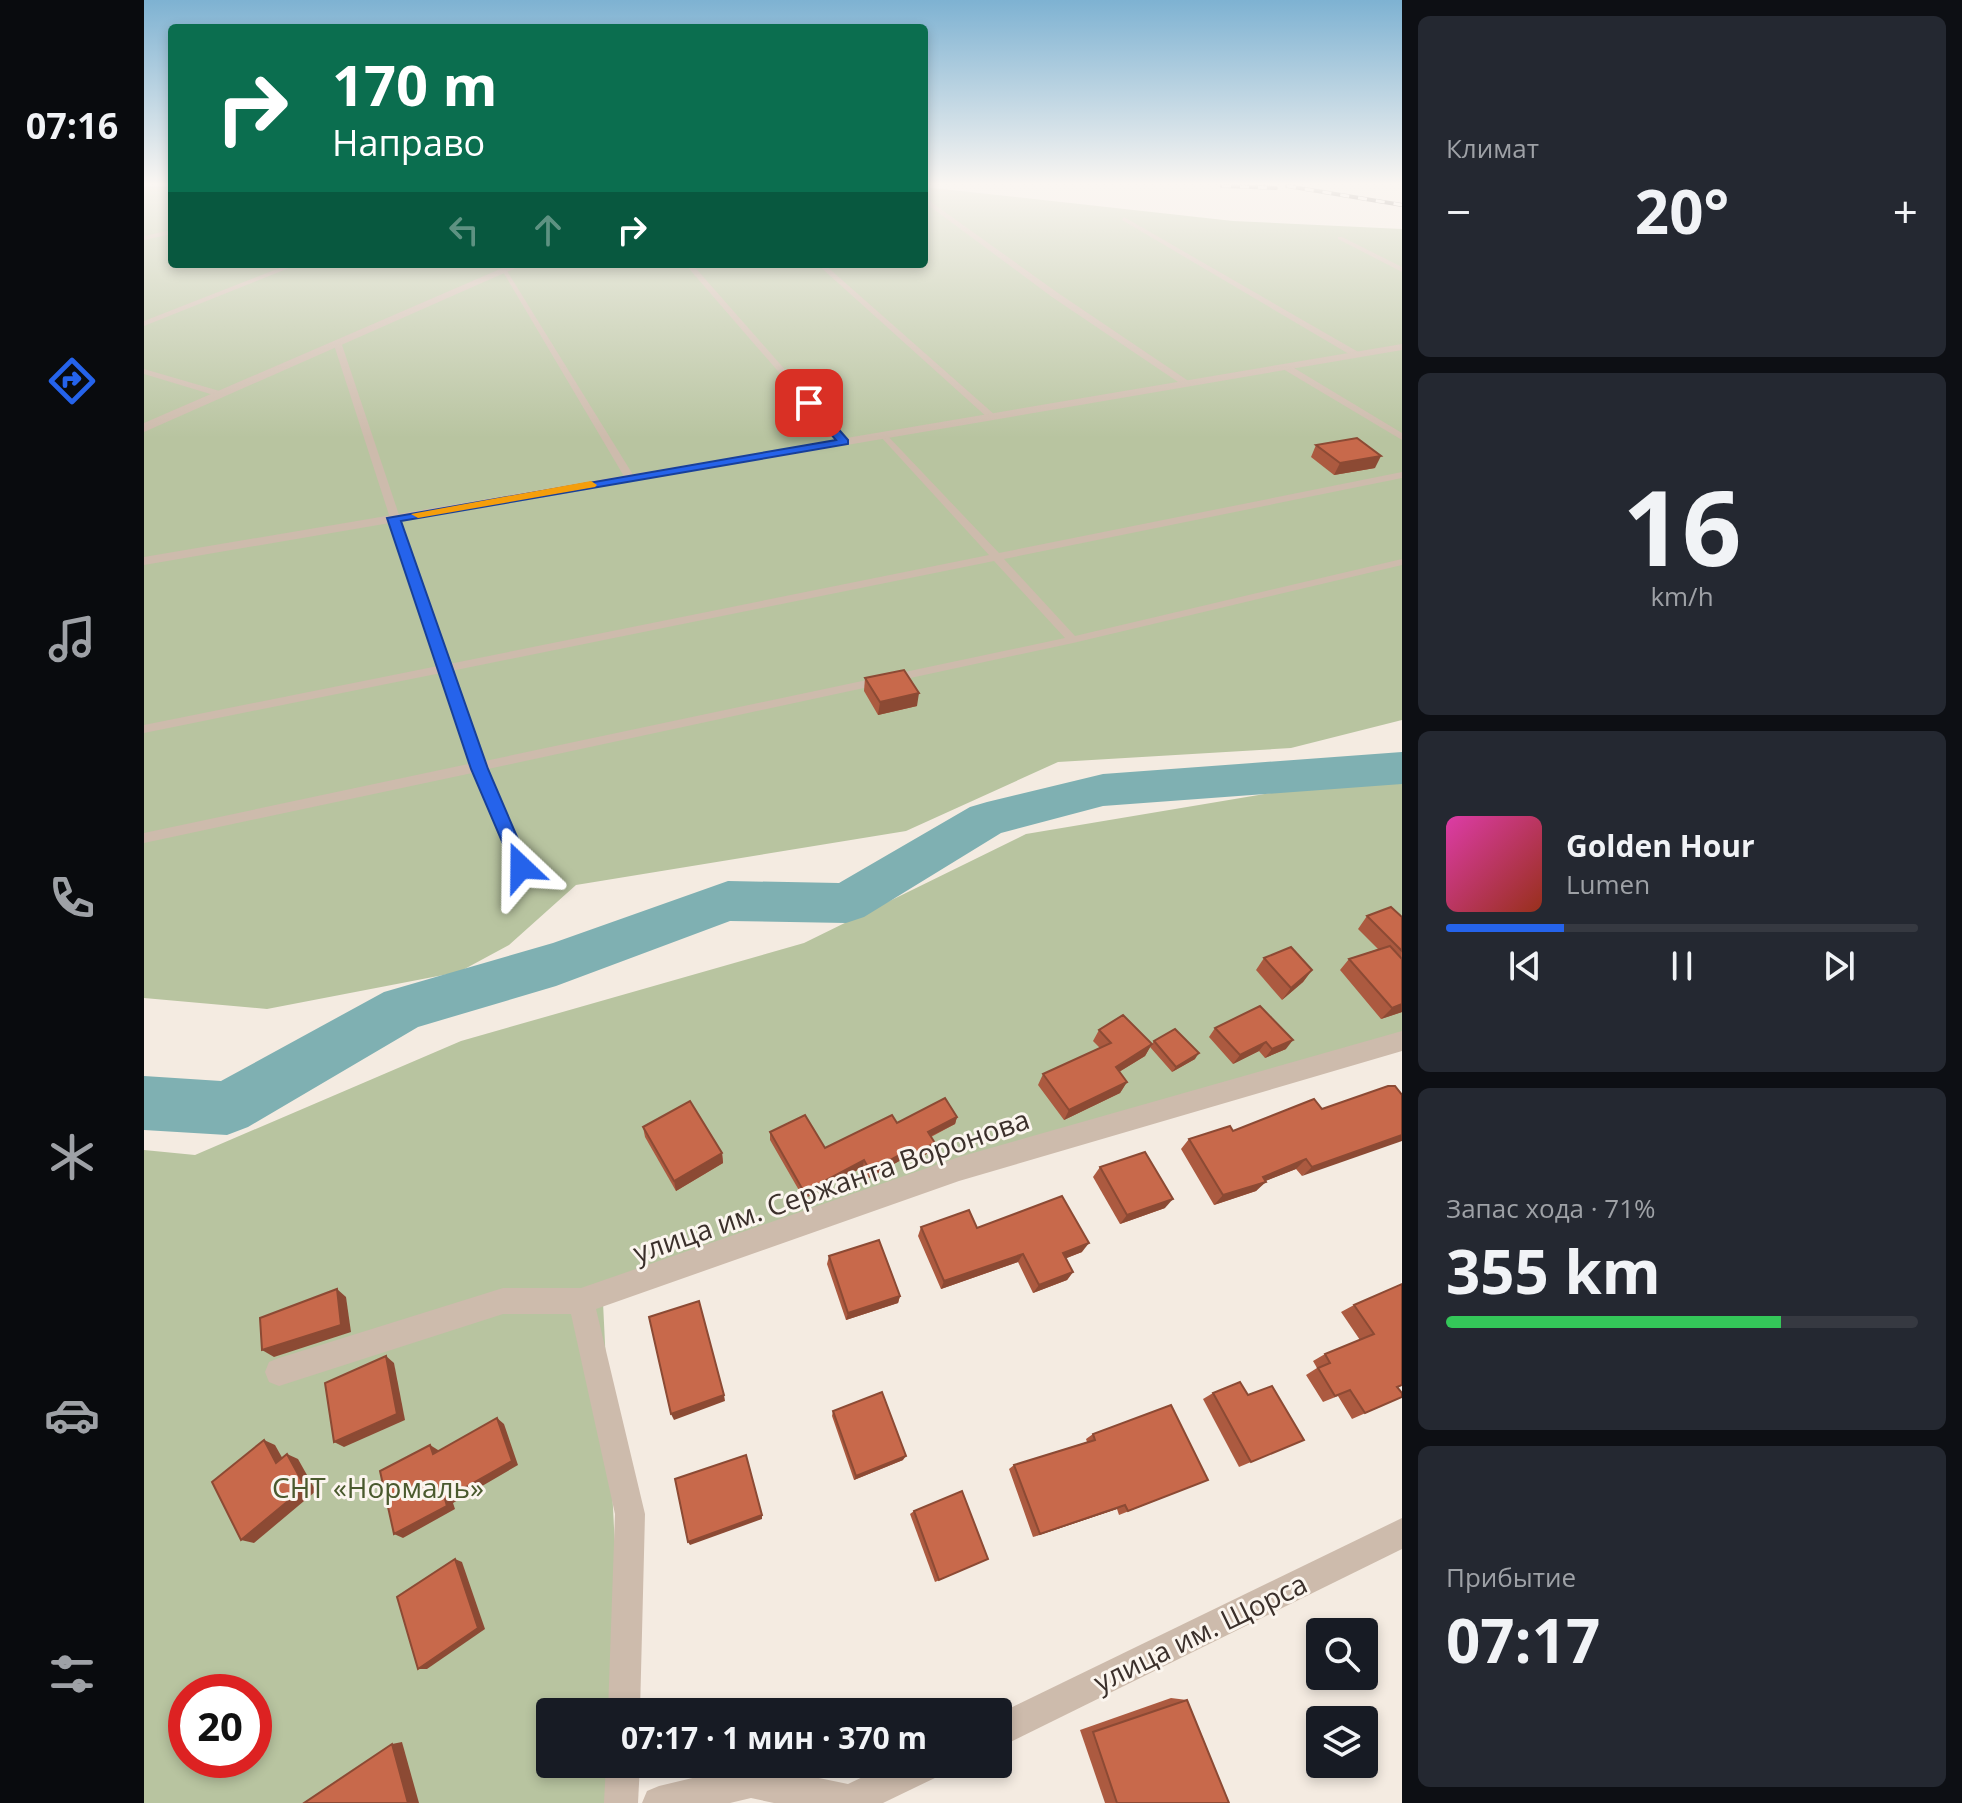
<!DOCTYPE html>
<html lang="ru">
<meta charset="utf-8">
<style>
body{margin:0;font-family:"Open Sans",sans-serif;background:#242831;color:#f1f3f6;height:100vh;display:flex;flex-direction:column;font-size:30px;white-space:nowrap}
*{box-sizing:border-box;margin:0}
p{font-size:26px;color:#9ea1a6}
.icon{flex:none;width:44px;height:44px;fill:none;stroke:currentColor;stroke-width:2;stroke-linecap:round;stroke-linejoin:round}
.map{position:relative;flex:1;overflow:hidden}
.drawer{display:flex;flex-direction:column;gap:16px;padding:16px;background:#0d0f14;width:560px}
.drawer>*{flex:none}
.top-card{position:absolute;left:24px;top:24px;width:760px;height:244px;border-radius:8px;box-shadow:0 4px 12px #0003;background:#0b6e4f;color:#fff;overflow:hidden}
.controls{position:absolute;left:1162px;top:1618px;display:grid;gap:16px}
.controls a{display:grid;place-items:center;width:72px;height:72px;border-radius:8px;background:#171b24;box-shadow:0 4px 12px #0003;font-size:40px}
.speed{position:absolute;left:24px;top:1674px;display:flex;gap:16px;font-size:40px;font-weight:700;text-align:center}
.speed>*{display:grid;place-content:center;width:104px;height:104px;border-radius:50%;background:#171b24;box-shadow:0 4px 12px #0003;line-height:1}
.speed .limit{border:12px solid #d22;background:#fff;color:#111}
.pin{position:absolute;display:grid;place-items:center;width:68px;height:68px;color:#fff;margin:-34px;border-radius:16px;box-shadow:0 4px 12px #0006}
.me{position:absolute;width:88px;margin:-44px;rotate:337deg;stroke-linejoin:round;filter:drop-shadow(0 0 6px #0008)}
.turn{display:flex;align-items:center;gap:28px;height:168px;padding:0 32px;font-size:36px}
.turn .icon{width:104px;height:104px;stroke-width:2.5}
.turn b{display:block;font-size:56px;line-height:68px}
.lanes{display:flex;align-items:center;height:76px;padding:0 32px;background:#0003;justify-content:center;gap:40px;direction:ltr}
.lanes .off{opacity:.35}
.big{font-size:60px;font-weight:700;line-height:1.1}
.drawer .tile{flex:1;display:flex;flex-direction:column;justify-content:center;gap:12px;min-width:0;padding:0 28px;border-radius:12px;background:#242831}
.drawer .dial{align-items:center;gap:0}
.dial b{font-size:104px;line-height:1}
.song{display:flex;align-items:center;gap:24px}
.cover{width:96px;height:96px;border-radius:12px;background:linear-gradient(135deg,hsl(320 70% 55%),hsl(10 70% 35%))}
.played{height:8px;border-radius:4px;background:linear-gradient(90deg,#2563eb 25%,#363941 25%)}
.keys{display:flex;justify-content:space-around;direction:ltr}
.heat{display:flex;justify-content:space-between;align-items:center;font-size:44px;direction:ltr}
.charge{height:12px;border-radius:6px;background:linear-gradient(90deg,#34c759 71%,#363941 0)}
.trip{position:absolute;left:392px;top:1698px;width:476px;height:80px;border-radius:8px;background:#171b24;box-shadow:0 4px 12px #0003;font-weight:700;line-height:80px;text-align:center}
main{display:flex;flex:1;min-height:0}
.tab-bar{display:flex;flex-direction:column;width:144px;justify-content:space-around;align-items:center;background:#090b0e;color:#9ea1a6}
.tab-bar .icon{width:56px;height:56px}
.tab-bar .current{color:#2563eb}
.tab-bar b{font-size:36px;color:#f1f3f6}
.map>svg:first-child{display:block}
.green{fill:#b8c4a0;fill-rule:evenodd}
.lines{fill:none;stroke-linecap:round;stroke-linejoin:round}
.river{fill:#7fb0b2;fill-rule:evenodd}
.service{fill:#cdbbac;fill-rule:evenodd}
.minor{fill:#cdbbac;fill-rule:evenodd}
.rail-casing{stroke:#3b302b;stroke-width:4}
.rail{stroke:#fbf5ee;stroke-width:3;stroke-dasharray:9;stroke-linecap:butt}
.wall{fill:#ac5a40}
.shaded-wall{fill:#8c4a34}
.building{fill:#c8694b;stroke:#8c4a34;stroke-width:2}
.route{fill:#2563eb;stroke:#184099;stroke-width:2}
.slow{fill:#f59e0b}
.labels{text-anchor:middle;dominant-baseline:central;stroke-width:6;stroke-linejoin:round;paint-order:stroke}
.near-street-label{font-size:28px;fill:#3b302b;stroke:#fbf5ee}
.near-park-label{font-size:28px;fill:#4a5a2e;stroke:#fbf5ee}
</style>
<main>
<nav class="tab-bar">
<b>07:16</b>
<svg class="icon current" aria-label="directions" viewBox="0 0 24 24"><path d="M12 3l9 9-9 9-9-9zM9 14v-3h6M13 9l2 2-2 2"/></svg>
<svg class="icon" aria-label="music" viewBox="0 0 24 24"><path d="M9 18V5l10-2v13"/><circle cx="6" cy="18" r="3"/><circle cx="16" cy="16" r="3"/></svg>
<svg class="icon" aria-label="phone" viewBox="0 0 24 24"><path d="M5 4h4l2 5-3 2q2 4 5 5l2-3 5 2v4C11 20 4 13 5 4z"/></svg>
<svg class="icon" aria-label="climate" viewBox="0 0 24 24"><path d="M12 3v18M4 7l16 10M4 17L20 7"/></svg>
<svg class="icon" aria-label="car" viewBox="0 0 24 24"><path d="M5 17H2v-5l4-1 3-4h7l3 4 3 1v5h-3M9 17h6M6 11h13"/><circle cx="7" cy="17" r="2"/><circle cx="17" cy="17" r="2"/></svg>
<svg class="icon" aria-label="filters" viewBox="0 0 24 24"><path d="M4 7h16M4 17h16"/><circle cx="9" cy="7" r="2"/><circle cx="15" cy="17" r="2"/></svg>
</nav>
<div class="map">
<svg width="1258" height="1803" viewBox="0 0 1258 1803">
<rect width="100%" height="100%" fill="#f4ebe1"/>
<g class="green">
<path d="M0,186H28V264H780V187L1089,221L1258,229V720L1147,748L914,762L762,831L432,885L365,945L315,972L123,1009L0,998Z"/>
<path d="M1258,771V1043L458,1282L479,1712H406V1764H481L483,1803H0V1150L51,1155L317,1041L660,943L882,834ZM42,1692H110V1760H42Z"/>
</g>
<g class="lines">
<path class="river" d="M1258,752V784L959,806L857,833L720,917L702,923L586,921L412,986L274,1027L104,1127L83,1135L0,1130V1076L77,1081L240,992L409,943L584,881L695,883L826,807L843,802L959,774Z"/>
<g class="service">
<path d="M780,197L914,293L1046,382V386H1040L908,297L780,202Z"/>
<path d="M980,217L1216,353L1217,355L1210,357L978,220Z"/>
<path d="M28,230V234L0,240V236Z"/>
<path d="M1194,237H1198L1258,267V272L1194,239Z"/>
<path d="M146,264H155L0,326V321Z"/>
<path d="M541,264H548L703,440V444H697Z"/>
<path d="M673,264H680L851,415V419H845Z"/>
<path d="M358,270L363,271L491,478L489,480L481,478Z"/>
<path d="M193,340L197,342L305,664L845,555L737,437L736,435L740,432L855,553L1258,472V478L860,559L931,636L1258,559V565L929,643L344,769L384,867L377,872L370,867L333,772L0,843V833L329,763L297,673L0,733V725L294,666L189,342ZM850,561L921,638L341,761L307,671Z"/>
<path d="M1139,365H1145L1258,433V440L1139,369Z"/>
<path d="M0,369L79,392L80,394L73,396L0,374Z"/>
</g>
<g class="minor">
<path d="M368,264H381L0,432V423Z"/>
<path d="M1258,344V350L0,565V557Z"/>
<path d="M1258,1031V1051L815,1181L452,1309L501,1514L496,1712H464L471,1514L427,1314H359L135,1386L125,1382L121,1372L125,1362L135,1358L359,1288H437L815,1157Z"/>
<path d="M1258,1518V1549L854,1748V1714Z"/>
<path d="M462,1764H496L494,1803H460Z"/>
<path d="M607,1764L704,1784L746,1764H800L795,1776L739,1803H630L607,1798L586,1803H498L503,1791L515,1786Z"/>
</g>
<g class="rail-casing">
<g id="rail">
<path d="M1078,186L1132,188"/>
<path d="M1143,186L1258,205"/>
</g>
</g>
<use href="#rail" class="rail"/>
</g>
<g class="wall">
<path d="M1172,445L1231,468L1190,475L1167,457Z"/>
<path d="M721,678L773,706L734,715L720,691Z"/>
<path d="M1223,916L1258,917V1012L1237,1019L1196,970L1205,959L1234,949L1214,929Z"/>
<path d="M1120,958L1168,970L1159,982L1138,1000L1112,970Z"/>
<path d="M1071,1028L1142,1049L1121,1058L1115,1051L1089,1064L1065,1037Z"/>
<path d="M955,1030L1008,1044L1010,1041L1051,1059L1028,1072L1006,1047L1001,1056L975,1072L983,1082L976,1093L920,1120L894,1085L899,1074L956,1048L949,1041Z"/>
<path d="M1258,1095L1158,1176L1152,1169L1121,1181L1112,1191L1070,1205L1037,1149L1045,1139L1089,1131L1178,1109Z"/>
<path d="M813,1117L811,1124L787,1137L789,1151L760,1165L757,1160L725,1178L719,1167L660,1199L626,1140V1132L681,1148L753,1123Z"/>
<path d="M499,1127L578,1153L579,1163L532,1191L501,1137Z"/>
<path d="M956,1167L1021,1208L976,1224L949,1177Z"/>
<path d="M777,1227L833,1228L938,1252L922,1258L929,1272L923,1280L889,1293L874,1262L797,1289L774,1236Z"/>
<path d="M685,1256L756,1296L754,1303L702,1320L683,1264Z"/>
<path d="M1258,1284L1253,1387L1258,1397L1208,1419L1194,1396L1179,1402L1162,1375L1173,1368L1169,1361L1181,1354L1216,1340L1197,1312L1210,1305Z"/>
<path d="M1069,1393L1104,1395L1160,1440L1095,1467L1059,1399Z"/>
<path d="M689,1411L759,1460L710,1480L688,1416Z"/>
<path d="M949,1434L1064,1480L975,1515L973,1509L889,1537L865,1469L870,1465L943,1442L942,1439Z"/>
<path d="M770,1511L844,1559L791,1582L766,1514Z"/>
<path d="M1027,1698L1043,1700L1085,1803H961L936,1730Z"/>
</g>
<g class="shaded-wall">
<path d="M1237,456L1231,468L1190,475L1196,463Z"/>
<path d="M775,693L773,706L734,715L736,702Z"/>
<path d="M1168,970L1159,982L1138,1000L1147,988Z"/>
<path d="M1258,1004V1012L1237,1019L1248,1008Z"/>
<path d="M1149,1040L1142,1049L1121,1058L1128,1049Z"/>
<path d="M1122,1042L1115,1051L1089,1064L1096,1055Z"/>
<path d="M1008,1044L1001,1056L965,1078L972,1067Z"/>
<path d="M1055,1053L1051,1059L1028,1072L1032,1067Z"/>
<path d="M983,1082L976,1093L920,1120L925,1110Z"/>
<path d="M813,1117L811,1124L781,1139L784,1132Z"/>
<path d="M1258,1135V1141L1158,1176L1168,1167Z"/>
<path d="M791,1143L789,1151L760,1165L762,1158Z"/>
<path d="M578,1153L579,1163L532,1191L530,1181Z"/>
<path d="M759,1153L757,1160L725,1178L726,1171Z"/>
<path d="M1162,1159L1152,1169L1119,1182H1122L1112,1191L1070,1205L1079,1195L1119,1177Z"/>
<path d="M720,1160L719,1167L660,1199V1192Z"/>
<path d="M1029,1199L1021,1208L976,1224L983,1215Z"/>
<path d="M945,1243L938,1252L913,1262L919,1253Z"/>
<path d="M879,1254L874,1262L797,1289L800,1281Z"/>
<path d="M929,1272L923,1280L889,1293L895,1285Z"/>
<path d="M193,1289L202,1297L207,1332L130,1357L118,1350Z"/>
<path d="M756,1296L754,1303L702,1320L704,1313Z"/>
<path d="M242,1356L250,1363L261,1420L200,1447L190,1442Z"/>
<path d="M580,1395L581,1401L530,1420L527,1414Z"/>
<path d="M353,1418L360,1424L374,1465L309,1503L311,1509L259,1538L250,1534Z"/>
<path d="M120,1440L131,1445L144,1468L132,1463Z"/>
<path d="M286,1445L294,1450L297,1459L289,1454Z"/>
<path d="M143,1454L154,1459L172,1491L110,1543L97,1540Z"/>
<path d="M762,1456L759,1460L710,1480L712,1476Z"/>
<path d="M981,1505L973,1509L889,1537L896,1534Z"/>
<path d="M618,1515V1519L546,1545L544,1542Z"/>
<path d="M311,1559L318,1562L341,1629L283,1669H274Z"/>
<path d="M258,1742L275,1803H264L248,1744Z"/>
</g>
<g class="building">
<path d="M1213,438L1237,456L1196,463L1172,445Z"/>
<path d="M760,670L775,693L736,702L721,678Z"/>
<path d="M1247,907L1258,917V951L1223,916Z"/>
<path d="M1246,946L1258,959V1004L1248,1008L1205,959Z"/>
<path d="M1147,947L1168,970L1147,988L1120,958Z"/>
<path d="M1116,1006L1149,1040L1128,1049L1122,1042L1096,1055L1071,1028Z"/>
<path d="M979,1015L1008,1044L972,1067L983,1082L925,1110L899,1074L967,1043L955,1030Z"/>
<path d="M1031,1029L1055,1053L1032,1067L1010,1041Z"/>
<path d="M1244,1086H1251L1258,1095V1135L1168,1167L1162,1159L1119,1177L1122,1182L1079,1195L1045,1139L1086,1126L1089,1131L1170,1099L1178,1109Z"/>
<path d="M801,1098L813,1117L784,1132L791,1143L762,1158L759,1153L726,1171L720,1160L660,1192L626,1132L661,1115L681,1148L748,1115L753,1123Z"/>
<path d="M546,1101L578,1153L530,1181L499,1127Z"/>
<path d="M1001,1152L1029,1199L983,1215L956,1167Z"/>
<path d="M918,1196L945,1243L919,1253L929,1272L895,1285L879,1254L800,1281L777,1227L825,1210L833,1228Z"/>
<path d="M735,1240L756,1296L704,1313L685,1256Z"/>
<path d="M1258,1284V1385L1253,1387L1258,1393V1397L1221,1413L1206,1390L1191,1396L1174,1368L1186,1363L1181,1354L1230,1334L1210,1305Z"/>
<path d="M193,1289L197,1325L118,1350L116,1318Z"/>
<path d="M555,1301L580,1395L527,1414L505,1317Z"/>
<path d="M242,1356L253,1414L190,1442L181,1383Z"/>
<path d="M1096,1382L1104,1395L1128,1386L1160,1440L1107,1462L1069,1393Z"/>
<path d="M738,1392L762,1456L712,1476L689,1411Z"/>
<path d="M1027,1405L1064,1480L984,1511L981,1505L896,1534L870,1465L951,1440L949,1434Z"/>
<path d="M353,1418L368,1461L301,1499L303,1506L250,1534L236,1471L286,1445L289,1454Z"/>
<path d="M120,1440L132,1463L143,1454L161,1487L97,1540L68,1482Z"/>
<path d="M602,1455L618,1515L544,1542L531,1479Z"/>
<path d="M818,1491L844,1559L795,1580L770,1511Z"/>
<path d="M311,1559L334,1628L274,1669L253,1597Z"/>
<path d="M1043,1700L1085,1803H973L949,1732Z"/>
<path d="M248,1744L264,1803H160Z"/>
</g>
<linearGradient id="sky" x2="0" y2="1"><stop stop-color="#7eb2d2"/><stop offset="0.42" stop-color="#faf6f2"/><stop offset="1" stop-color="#faf6f2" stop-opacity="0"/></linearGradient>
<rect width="1258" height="438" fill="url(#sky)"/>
<path class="route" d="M662,400H669L704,440V444L257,521L344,769L386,867L377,874L371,872L327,769L243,518L692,440L662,405Z"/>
<path class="slow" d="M447,481L453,485L451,487L274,518L267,514Z"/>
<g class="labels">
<g class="near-street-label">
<text transform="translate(687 1185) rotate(-19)">улица им. Сержанта Воронова</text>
<text transform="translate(1056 1632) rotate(-26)">улица им. Щорса</text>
</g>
<g class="near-park-label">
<text x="234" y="1487">СНТ «Нормаль»</text>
</g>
</g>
</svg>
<div class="controls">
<a><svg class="icon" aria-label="search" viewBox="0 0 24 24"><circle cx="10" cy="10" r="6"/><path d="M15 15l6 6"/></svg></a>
<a><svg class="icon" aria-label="layers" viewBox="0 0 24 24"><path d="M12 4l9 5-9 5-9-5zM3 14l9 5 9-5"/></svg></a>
</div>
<div class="speed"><div class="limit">20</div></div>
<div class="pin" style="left:665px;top:403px;background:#d93025"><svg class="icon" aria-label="arrive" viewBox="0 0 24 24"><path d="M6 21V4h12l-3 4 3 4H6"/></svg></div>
<svg class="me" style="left:377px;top:867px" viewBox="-20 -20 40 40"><path d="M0-17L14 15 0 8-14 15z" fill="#2563eb" stroke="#fff" stroke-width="4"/></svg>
<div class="trip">07:17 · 1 мин · 370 m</div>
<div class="top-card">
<div class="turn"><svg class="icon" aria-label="right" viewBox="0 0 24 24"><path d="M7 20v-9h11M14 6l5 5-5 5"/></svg><div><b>170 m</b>Направо</div></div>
<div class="lanes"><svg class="icon off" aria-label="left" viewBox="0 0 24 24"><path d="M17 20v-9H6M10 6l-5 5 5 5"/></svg><svg class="icon off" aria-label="ahead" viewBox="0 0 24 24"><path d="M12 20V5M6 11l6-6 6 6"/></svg><svg class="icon" aria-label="right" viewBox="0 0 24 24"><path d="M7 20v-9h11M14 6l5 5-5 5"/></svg></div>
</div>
</div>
<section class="drawer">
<div class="tile"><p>Климат</p>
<div class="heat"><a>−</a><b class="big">20°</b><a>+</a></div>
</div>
<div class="tile dial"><b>16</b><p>km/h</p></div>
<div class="tile">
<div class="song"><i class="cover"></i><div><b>Golden Hour</b><p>Lumen</p></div></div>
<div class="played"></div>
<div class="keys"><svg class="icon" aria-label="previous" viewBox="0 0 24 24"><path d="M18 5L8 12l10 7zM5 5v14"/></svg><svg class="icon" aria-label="pause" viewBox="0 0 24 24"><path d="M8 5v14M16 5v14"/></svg><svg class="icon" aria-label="next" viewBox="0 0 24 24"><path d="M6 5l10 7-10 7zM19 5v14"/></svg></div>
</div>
<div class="tile"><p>Запас хода · 71%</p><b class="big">355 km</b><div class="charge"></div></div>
<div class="tile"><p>Прибытие</p><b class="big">07:17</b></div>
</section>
</main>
